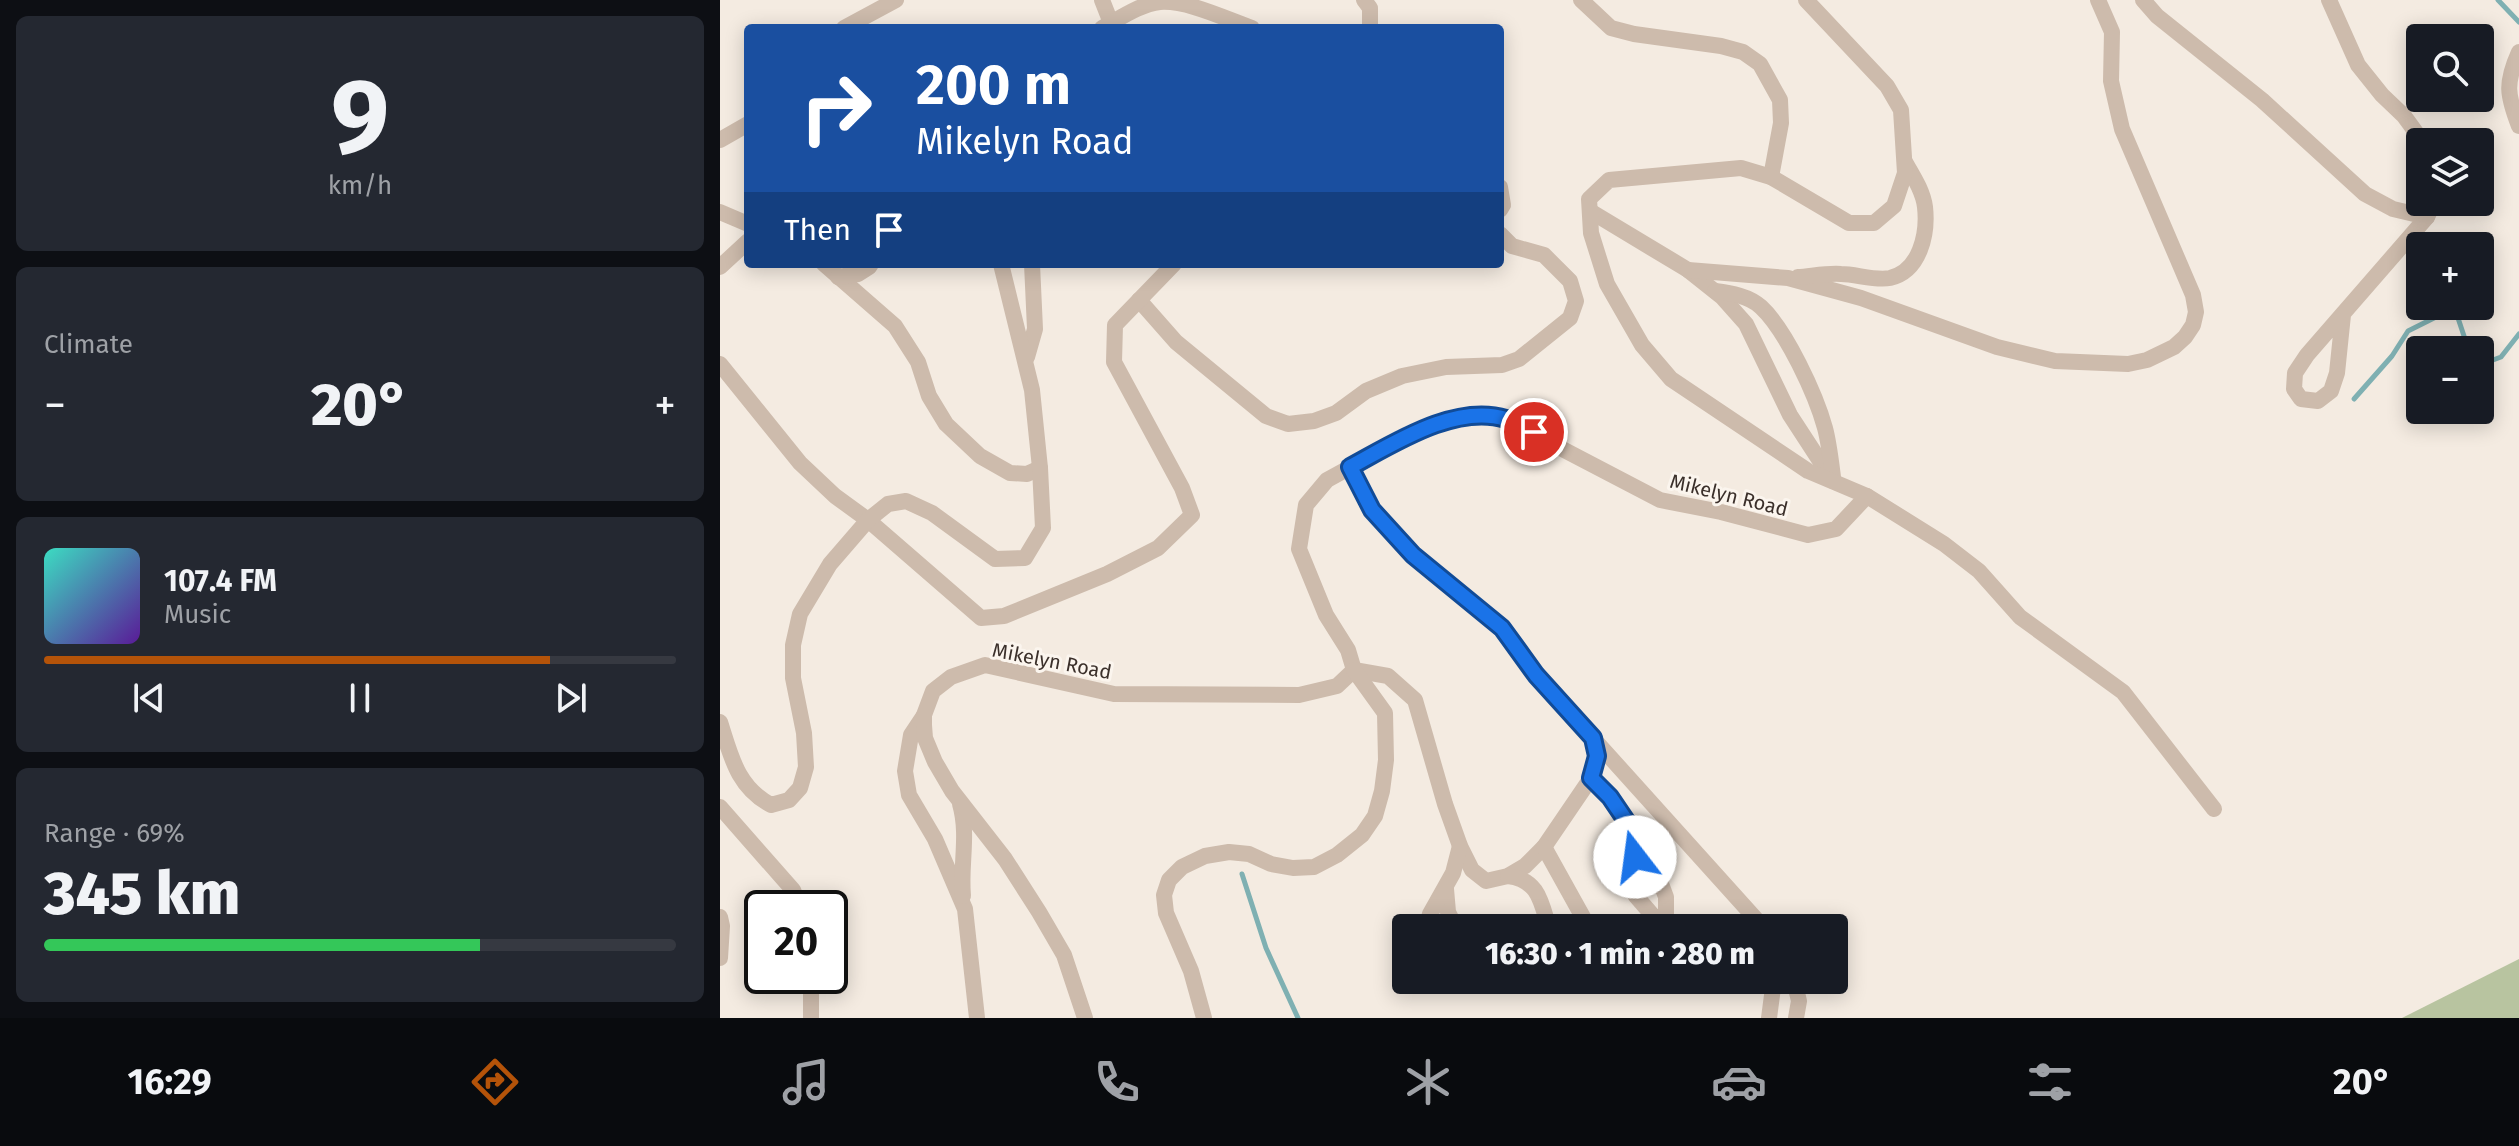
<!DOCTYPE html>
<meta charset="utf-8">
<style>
body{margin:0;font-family:"Fira Sans",sans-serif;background:#242831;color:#f1f3f6;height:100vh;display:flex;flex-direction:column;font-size:30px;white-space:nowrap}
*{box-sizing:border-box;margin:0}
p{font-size:26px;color:#9ea1a6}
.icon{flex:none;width:44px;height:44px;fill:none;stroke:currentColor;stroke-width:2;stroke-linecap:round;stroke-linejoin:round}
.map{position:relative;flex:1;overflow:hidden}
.sheet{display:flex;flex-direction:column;gap:16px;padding:16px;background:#0d0f14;width:720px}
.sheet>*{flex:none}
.guide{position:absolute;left:24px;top:24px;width:760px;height:244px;border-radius:8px;box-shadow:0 4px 20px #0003;background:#1a4fa0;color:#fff;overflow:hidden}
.controls{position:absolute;left:1686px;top:24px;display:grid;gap:16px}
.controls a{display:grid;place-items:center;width:88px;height:88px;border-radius:8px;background:#171b24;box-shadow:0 4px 20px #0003;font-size:40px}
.speed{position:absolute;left:24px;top:890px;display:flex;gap:16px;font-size:40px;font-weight:700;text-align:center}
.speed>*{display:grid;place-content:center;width:104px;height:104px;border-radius:50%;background:#171b24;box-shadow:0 4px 20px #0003;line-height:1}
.speed .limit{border:4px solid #111;border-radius:12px;background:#fff;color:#111}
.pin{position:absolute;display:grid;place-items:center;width:68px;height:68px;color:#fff;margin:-34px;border:4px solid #fff;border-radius:50%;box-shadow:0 2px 8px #0007}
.me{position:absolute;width:88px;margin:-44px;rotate:345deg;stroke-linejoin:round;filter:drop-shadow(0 0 6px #0008)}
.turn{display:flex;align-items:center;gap:28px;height:168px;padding:0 40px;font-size:36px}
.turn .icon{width:104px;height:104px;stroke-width:2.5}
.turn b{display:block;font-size:56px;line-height:68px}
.then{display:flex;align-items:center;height:76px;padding:0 40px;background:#0003;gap:16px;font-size:30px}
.big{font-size:60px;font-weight:800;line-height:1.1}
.sheet .card{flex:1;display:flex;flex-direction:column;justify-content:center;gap:12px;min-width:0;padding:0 28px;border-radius:12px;background:#242831}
.sheet .dial{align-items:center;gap:0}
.dial b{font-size:104px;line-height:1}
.song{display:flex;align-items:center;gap:24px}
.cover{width:96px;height:96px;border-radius:12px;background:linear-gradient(135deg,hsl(170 70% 55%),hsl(270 70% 35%))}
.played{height:8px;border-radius:4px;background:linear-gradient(90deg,#b45309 80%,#363941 80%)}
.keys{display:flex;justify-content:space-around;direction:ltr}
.heat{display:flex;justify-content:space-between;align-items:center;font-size:44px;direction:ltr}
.charge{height:12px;border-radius:6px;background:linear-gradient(90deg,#34c759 69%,#363941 0)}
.trip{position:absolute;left:672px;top:914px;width:456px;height:80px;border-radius:8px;background:#171b24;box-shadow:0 4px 20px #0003;font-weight:800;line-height:80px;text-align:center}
.dock{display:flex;height:128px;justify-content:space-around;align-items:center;background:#090b0e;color:#9ea1a6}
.dock .icon{width:56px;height:56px}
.dock .active{color:#b45309}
.dock b{font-size:36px;color:#f1f3f6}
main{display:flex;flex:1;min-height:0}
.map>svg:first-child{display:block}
.green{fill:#b8c4a0}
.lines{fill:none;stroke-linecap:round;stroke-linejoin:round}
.stream{stroke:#7fb0b2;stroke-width:5}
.minor{stroke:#cdbbac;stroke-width:16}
.route-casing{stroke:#114b97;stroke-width:20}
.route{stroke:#1a73e8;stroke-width:14}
.labels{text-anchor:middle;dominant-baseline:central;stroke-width:6;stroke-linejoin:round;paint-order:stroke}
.street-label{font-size:20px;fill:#3b302b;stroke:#fbf5ee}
</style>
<main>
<section class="sheet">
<div class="card dial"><b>9</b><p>km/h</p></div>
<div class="card"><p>Climate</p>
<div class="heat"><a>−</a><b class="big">20°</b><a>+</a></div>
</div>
<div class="card">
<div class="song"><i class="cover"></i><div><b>107.4 FM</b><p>Music</p></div></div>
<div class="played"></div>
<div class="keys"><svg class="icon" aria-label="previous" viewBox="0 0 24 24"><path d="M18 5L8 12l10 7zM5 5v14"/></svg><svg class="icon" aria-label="pause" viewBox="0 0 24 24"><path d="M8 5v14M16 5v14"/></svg><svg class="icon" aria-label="next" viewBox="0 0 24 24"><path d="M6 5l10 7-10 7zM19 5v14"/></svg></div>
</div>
<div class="card"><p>Range · 69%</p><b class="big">345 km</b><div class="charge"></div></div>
</section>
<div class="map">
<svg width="1799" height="1018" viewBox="0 0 1799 1018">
<rect width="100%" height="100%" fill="#f4ebe1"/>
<path class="green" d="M1799,959V1018H1682Z"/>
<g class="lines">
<g class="stream">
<path d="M1778,0L1799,22"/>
<path d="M1760,360L1765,363L1781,357L1799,334"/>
<path d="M1634,399L1672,356L1688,331L1722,314L1737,315L1745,339L1751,350"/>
<path d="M522,874L546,948L578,1018"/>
</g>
<g class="minor">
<path d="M382,0L391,23"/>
<path d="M644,0L650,8V28"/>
<path d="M861,0L891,28L914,34L1001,46L1023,52L1040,64L1060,100L1061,123L1051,177"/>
<path d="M1423,0L1437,16L1542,100L1645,194L1673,209L1707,217"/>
<path d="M1609,0L1638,65L1662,95L1684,116L1703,142"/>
<path d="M124,28L176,0"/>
<path d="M382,28C399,19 420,4 440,2C467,0 506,19 532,28"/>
<path d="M1799,52C1785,83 1787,95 1799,126"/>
<path d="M0,140L28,124"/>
<path d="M780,187L783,205L780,210"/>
<path d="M870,211L968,270L1002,297L1026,324L1070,415L1113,481"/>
<path d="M0,212L28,224"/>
<path d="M104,264L175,326L198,362L209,396L226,424L260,456L290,473L307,474L320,468"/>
<path d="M0,267L28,241"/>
<path d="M968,270L1068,278L1141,298L1277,347L1335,361L1408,364L1427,360L1454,347L1465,337L1473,325L1476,312L1473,295L1402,129L1391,81L1392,32L1378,0"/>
<path d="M118,277L138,274L149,267L151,264"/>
<path d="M1078,277C1092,276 1107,273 1121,274C1136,274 1155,281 1170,278C1200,271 1208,234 1205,207C1203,191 1193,176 1185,162"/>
<path d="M995,291C1011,293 1029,296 1041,307C1066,330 1096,395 1105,428C1109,443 1111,461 1113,477"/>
<path d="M419,300L456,342L546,416L568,424L594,421L616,413L646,391L682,376L726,367L782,365L799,359L850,318L856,301L850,281L824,255L792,246L780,234"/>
<path d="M1623,315L1617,373L1611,391L1598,401L1581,399L1574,389L1575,373L1587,355L1707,217L1714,202"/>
<path d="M307,357L315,329L312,264"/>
<path d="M0,364L80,463L115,496L148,520L261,618L284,616L387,574L438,548L472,515L462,488L394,362L395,325L454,264"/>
<path d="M630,467L652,510L693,555L782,628L816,675L1044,928"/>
<path d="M1147,496L1224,544L1259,571L1300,617L1403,692L1494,809"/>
<path d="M634,670L668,676L695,700L725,804L740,846L752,870L766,881L788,876L805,866L824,847L871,778L877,756L873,740"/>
<path d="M203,717L191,735L185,771L189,795L215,839L245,909L257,1018"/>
<path d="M0,722C11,756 17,787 51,805L69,800L80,788L86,767L84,733L73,678V645L80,614L110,564L148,520L168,504L186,501L212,513L275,559L305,558L323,528L320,468L312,390L281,264"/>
<path d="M871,778L890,797L911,828L915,857L925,873L940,881L946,897V917H934L915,895L918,862"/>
<path d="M240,804C249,835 240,865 243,896"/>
<path d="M0,807L73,890L80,908"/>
<path d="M824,847L869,928"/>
<path d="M788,876C819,880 821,902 829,928"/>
<path d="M726,889L728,912L736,928"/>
<path d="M0,917L2,926L0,958"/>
<path d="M706,928L710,914L733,873L740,846"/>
<path d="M91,976V1018"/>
<path d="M1074,980L1079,1001L1076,1018"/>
<path d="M365,1018L344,955L319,912L285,859L232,791L215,762L205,738L204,725V715L213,691L231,677L265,665L394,694L579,695L617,686L634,670L628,650L606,615L579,549L586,505L607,480L689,435L729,421L753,415L785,419L940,500L1001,512L1088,535L1116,529L1147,496L1088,471L951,379L922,345L887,284L871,233L869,199L889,180L1021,168L1051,177L1129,223H1154L1174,206L1185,173L1181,110L1167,86L1086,0"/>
<path d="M484,1018L471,971L446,913L444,895L449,880L462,867L485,856L509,852L529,854L551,864L573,868L594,867L617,855L642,835L655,816L662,791L666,760L665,713L634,670"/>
<path d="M1049,1018L1054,980"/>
</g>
</g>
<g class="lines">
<g class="route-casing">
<path id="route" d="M814,432C805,428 795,422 786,419C735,403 673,444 630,467L652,510L693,555L782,628L816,675L873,738L877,756L871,778L890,797L911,828L915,857"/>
</g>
<use href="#route" class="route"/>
</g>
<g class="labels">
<g class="street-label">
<text transform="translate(1009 495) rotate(14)">Mikelyn Road</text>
<text transform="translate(332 661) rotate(11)">Mikelyn Road</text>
</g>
</g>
</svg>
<div class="controls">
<a><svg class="icon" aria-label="search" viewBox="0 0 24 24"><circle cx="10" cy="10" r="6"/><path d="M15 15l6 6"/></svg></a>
<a><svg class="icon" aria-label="layers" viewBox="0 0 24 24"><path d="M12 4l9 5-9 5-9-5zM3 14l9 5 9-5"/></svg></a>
<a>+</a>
<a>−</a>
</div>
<div class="speed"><div class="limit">20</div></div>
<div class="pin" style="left:814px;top:432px;background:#d93025"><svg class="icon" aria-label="arrive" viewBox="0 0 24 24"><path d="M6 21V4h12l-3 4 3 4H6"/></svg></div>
<svg class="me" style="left:915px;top:857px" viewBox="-20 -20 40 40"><circle r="19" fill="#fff"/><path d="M0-13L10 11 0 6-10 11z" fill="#1a73e8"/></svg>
<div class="trip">16:30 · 1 min · 280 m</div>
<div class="guide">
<div class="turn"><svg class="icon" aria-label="right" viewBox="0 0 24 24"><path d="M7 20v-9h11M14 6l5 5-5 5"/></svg><div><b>200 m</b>Mikelyn Road</div></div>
<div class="then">Then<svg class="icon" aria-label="arrive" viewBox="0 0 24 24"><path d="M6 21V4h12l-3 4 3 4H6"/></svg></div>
</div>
</div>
</main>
<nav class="dock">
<b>16:29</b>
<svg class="icon active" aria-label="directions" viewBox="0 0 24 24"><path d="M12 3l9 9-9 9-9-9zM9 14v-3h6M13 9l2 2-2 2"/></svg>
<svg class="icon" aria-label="music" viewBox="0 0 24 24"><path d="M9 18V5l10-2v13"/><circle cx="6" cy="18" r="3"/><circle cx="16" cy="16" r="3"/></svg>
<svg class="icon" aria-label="phone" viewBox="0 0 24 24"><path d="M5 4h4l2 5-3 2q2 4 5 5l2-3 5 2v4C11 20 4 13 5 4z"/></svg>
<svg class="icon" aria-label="climate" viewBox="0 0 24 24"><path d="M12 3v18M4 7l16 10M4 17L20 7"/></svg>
<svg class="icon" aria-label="car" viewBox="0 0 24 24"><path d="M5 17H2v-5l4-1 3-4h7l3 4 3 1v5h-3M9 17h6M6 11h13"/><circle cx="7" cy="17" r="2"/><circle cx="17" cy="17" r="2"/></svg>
<svg class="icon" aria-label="filters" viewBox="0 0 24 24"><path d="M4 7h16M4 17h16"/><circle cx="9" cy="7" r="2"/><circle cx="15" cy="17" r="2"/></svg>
<b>20°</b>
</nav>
